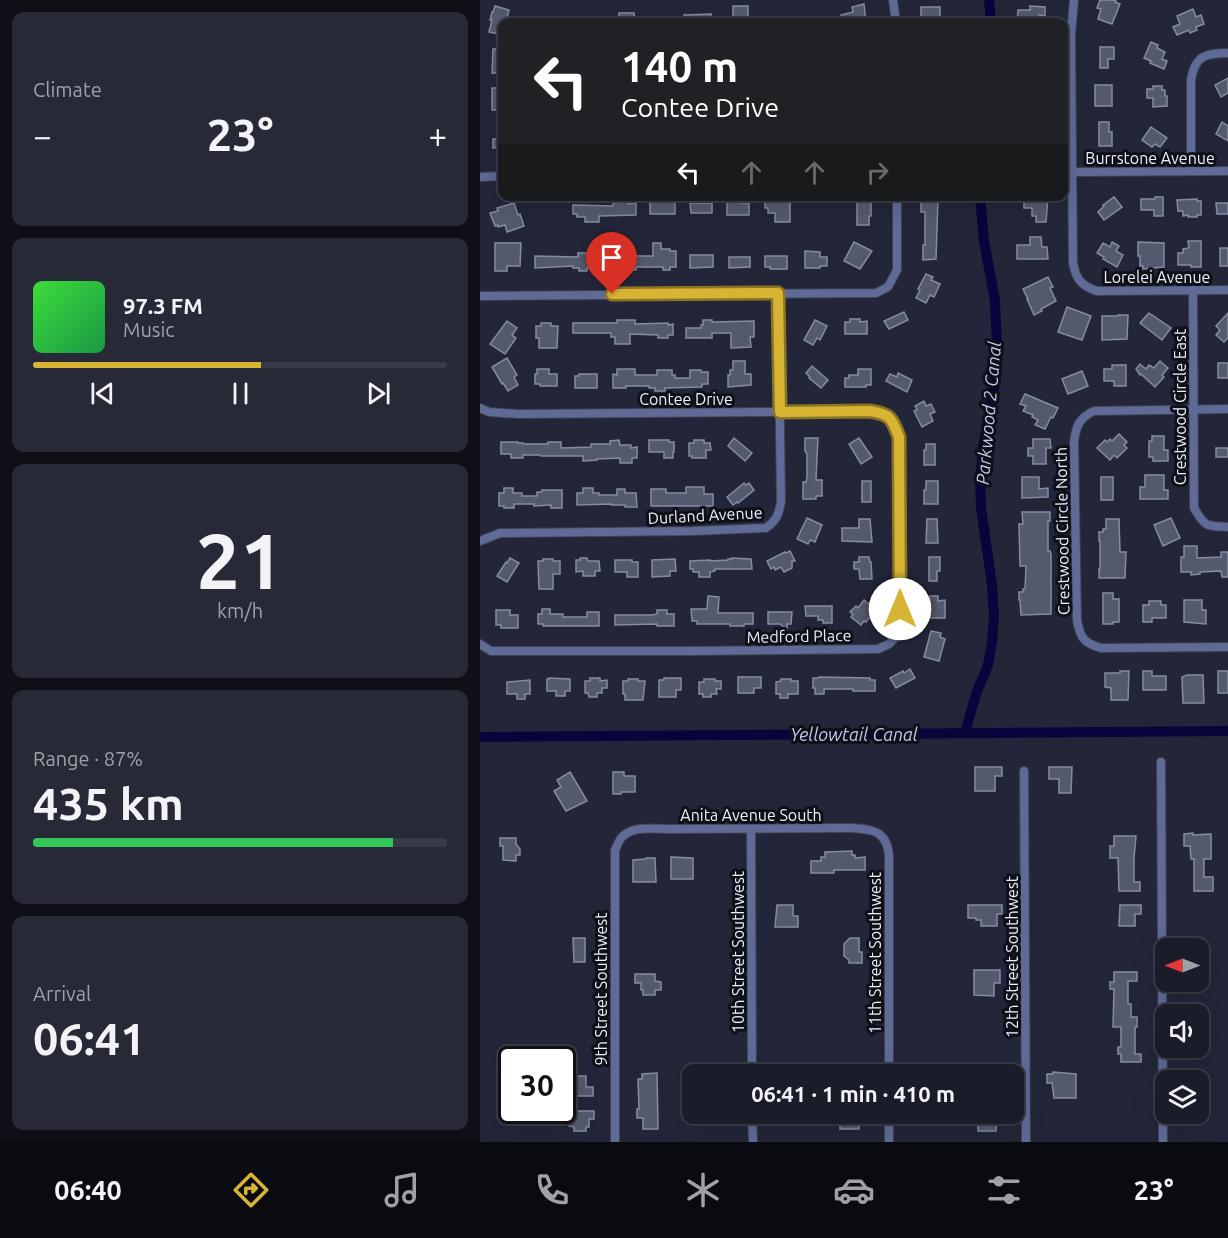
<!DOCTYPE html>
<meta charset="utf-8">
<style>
body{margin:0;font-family:Ubuntu,sans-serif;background:#272936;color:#f1f3f6;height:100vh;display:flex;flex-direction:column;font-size:22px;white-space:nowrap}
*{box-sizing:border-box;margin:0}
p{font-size:20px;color:#9fa1a8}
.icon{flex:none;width:33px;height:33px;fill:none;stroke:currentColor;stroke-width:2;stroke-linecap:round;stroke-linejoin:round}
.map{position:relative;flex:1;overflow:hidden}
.panel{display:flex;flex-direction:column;gap:12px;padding:12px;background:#0e0f17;width:480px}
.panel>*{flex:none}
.guide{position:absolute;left:18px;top:18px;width:570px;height:183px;border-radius:12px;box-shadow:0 6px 24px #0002,0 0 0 2px #383a47;background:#202124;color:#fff;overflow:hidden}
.needle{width:39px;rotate:270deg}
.fabs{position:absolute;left:675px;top:938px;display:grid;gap:12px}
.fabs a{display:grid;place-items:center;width:54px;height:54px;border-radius:12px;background:#1a1c2a;box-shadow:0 6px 24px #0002,0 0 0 2px #383a47;font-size:30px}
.speed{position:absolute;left:18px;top:1046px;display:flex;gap:12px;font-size:30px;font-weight:700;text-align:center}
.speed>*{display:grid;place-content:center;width:78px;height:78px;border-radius:50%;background:#1a1c2a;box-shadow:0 6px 24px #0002,0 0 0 2px #383a47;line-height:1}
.speed .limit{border:3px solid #111;border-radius:9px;background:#fff;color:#111}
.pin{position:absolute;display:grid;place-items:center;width:51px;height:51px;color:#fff;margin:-62px -26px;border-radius:50% 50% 50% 0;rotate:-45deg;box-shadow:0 0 6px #0007}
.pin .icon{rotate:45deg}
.me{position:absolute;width:66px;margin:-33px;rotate:0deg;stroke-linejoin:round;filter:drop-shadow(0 0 4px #0008)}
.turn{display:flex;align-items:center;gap:21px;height:126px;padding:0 24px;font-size:27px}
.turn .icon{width:78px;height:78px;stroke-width:2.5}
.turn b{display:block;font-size:42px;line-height:51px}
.lanes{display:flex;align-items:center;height:57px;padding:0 24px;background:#0003;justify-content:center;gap:30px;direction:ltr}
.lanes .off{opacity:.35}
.big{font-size:45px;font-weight:600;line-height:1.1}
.panel .tile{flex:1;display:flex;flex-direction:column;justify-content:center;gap:9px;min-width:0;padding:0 21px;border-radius:12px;background:#272936}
.panel .dial{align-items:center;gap:0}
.dial b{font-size:78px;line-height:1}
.song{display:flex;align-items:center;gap:18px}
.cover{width:72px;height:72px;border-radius:9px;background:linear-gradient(135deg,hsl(120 70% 55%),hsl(140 70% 35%))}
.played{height:6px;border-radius:3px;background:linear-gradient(90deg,#d7b434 55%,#383a47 55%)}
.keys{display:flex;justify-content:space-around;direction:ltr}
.heat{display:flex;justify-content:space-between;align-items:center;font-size:33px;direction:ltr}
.charge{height:9px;border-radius:4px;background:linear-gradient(90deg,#34c759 87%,#383a47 0)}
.trip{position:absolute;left:202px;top:1064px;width:342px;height:60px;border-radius:12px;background:#1a1c2a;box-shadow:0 6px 24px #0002,0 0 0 2px #383a47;font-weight:600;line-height:60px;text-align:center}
.tabs{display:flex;height:96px;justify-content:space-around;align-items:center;background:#0a0b11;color:#9fa1a8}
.tabs .icon{width:42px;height:42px}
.tabs .current{color:#d7b434}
.tabs b{font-size:27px;color:#f1f3f6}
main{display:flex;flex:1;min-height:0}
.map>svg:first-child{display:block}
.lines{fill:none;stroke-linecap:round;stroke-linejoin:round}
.canal{stroke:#08053d;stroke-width:10}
.building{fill:#545a6e;stroke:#858ca1;stroke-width:1.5}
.minor-casing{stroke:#3e4253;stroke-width:10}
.minor{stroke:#5f6a97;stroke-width:8}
.route-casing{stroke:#8c7522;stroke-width:15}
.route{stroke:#d7b434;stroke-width:10}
.labels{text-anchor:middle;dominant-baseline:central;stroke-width:6;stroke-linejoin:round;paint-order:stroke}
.street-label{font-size:16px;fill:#ebeffb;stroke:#0e1018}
.water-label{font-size:18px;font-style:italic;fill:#c0caee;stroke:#0e1018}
</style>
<main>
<section class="panel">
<div class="tile"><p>Climate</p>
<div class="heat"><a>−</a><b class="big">23°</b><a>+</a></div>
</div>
<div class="tile">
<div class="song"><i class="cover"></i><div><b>97.3 FM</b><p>Music</p></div></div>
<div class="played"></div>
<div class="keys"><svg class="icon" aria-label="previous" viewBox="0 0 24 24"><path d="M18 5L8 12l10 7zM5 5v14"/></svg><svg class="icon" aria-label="pause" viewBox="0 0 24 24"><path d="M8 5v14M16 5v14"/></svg><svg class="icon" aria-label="next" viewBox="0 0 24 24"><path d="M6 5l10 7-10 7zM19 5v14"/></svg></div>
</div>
<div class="tile dial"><b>21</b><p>km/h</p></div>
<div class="tile"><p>Range · 87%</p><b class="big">435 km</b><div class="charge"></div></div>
<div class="tile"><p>Arrival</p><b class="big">06:41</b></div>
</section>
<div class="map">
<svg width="748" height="1142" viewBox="0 0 748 1142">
<rect width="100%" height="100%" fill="#222638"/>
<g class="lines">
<g class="canal">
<path d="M509,0L511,22"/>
<path d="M485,733L496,694L508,665L512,642L514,616L512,585L501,508L500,481L503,447L515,383L517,346L515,301L504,241L500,196"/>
<path d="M0,737L748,731"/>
</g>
</g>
<g class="building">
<path d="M620,0H636L635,2L640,4L632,24L618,19L621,9L617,8Z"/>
<path d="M384,4L386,22H363L361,15L373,12L372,7Z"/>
<path d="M15,6L29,10L26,22H22L19,34L9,32L12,20H10L12,12H13Z"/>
<rect x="253" y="6" width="15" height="16"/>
<path d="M550,6L565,7V16L559,15V22H537L538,10H550Z"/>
<path d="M441,7H460V18H452V22H441Z"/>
<path d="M713,9L716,17L721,15L724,24L716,27L717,30L710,33L709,30L697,35L693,27L700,24L697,16Z"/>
<path d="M139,13H154L155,22H139Z"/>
<path d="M231,14V22H205L204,15Z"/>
<path d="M671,42L678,45L677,48L685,52L682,59L687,61L684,69L670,63L671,61L664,58Z"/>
<path d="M620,47H634V59H628V68H620Z"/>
<path d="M13,49H22V73H12Z"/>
<path d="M748,78V93L741,97L735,85Z"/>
<rect x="615" y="85" width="17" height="21"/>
<path d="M673,86H682V90H685V96H687V106L673,107V98H667V89H673Z"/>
<path d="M12,88H21L22,90V110H12Z"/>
<path d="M619,122H629V132H632V146H619Z"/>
<path d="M742,122L748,126V141L736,134Z"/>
<path d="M671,127L687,138L680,147L675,144L672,147L662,140Z"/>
<path d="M13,139H22V147L13,148Z"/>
<path d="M377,196H391V216H389V225H377Z"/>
<path d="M544,197H568L566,222H556V216H552V208H544Z"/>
<path d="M634,197L642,207L624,220L618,212L624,206L623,205Z"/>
<path d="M675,197H683V216H674V210H661V199H675Z"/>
<path d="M717,199V201H721V215H717V217H708V215L703,216V211H698L697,200Z"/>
<path d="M441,200H458L456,259L443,260V245H445V212H441Z"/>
<path d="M175,201L195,202V214H170V202H175Z"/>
<path d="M247,201H261V203H269V215H247Z"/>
<path d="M285,201H305V202H310V222H295V213H288V208H285Z"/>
<path d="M148,202V204L156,203V215L119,216V222H105V217H97V214H93V205L133,206V203Z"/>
<path d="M34,203L38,215L40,214L44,226L27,232L25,225L18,227V225L15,226L10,213L18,211L17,208Z"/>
<path d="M210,203H232V213H211Z"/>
<path d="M736,203H748V214H737Z"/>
<path d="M550,237H561L562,247H567L568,259H537V245H550Z"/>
<path d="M708,241H721V267H711V265H698V253H703V249L709,248Z"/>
<path d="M374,242L392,251L380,269L364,261Z"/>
<path d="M632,242L639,246L636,251L643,255L637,267L623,259L624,257L617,253L623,243L630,247Z"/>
<path d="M658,242L684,243V267L663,269V266H660V256H658Z"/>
<path d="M15,243H41L40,266H27V271H15Z"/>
<path d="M173,243H181V249H190V251H196V267H190V270H183V267H156V270L107,268V271H99V268H93V266L55,268V256L98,257V253H112V257L119,258H142V255L148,254H156V256H173Z"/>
<rect x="740" y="248" width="8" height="18"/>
<path d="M325,251L340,252V257H347V266H340V268H325Z"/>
<path d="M210,255H233V267L210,268Z"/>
<path d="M285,256H307V269H290V267H285Z"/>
<path d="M249,257H270V267L249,268Z"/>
<path d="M446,274L453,277L451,280L460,284L454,297L450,295L446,303L436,298L440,290L438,289Z"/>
<path d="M568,277L573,287L570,288L576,301L561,309L562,311L554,315L547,299H548L543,289Z"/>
<path d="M587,307L611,316L602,340L578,332Z"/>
<path d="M424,312L428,320L409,329L404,321Z"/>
<path d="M669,313L691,328L682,340L660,323Z"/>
<path d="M748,313V338L744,342L736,335L740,330L736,326Z"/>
<path d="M638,315H648L647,339L622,340V316H638Z"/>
<path d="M370,319H380V322L387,321V334H365V322H370Z"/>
<path d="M137,320H155V324L188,323V325L193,324V335H188V338H178V335L150,334V344H135V337H131V333H93V323H137Z"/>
<path d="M223,320H232V322L274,321V337H270L271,347L251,348V333H232V338H206V328H221V325H223Z"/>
<path d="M335,320L347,326L340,340L337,338L333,345L324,340Z"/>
<path d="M27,321L37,328L32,335L36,338L25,354L10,344Z"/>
<path d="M61,323H71V326H78L77,348H59V338H56V326H61Z"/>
<path d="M27,358L37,375L34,377L38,385L28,391L23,383L22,384L12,367Z"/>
<path d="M253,361H265V374H271V385L248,387V375H250V370H253Z"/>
<path d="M680,361L688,368L682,375L684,377L675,387L661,374L660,375L656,369L660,364L666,369L669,365L674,368Z"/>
<rect x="738" y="363" width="10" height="15"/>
<path d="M632,365H646V386H634V381H624V369H632Z"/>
<path d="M332,366L348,380L341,388L329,378L330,377L326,373Z"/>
<path d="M57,369H69V374H77V386H60V384H55V374H57Z"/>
<path d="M137,369H155V375H177V370H192V375H195V378H210V370H221V372H228V384H222V387L185,388V391H175V388H169V386H146V388H133V374L137,375Z"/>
<path d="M378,369H391V385H386V387H365V378H369V375H378Z"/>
<path d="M602,371L608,386L588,394L582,379Z"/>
<path d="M418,373L432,380L427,392L406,381L410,374L417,377Z"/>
<path d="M99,374H117V388H95V376H99Z"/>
<path d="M545,394L578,408L573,418L571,417L565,429L555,425L558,420L552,417L553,415L543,411L546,406L540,404Z"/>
<path d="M444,401L446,406L451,404L455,412L450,414L453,421L442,427L434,411L437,410L435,406Z"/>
<path d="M639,434L647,442L644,445L647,448L637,458L634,455L630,460L617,448L625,440L627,442L630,439L632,441Z"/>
<path d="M672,436H684V450H688V461H673V457H669V441H672Z"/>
<path d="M254,438L272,453L265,461L248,446Z"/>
<path d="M325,438H338L336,480H342V496H336V499H323V482H326L327,477V454L325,451Z"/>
<path d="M379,438L392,457L381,464L369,444Z"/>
<path d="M553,439H570L571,448H566V464H553V456H548V448H553Z"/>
<path d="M139,440L140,445H151V448L157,447V458H152V463H140V458L117,459V460L103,461V456H61L60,455H43V458H31V454H21V442H38V443H43V444H68V442H81V448L111,447V444H130V441Z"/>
<path d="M169,440H189V442H194V452H193V458H184V452H169Z"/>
<path d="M214,440H224V443H230L231,450H226V458H212V456H209V443H214Z"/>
<path d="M446,444H455V465H444V450H446Z"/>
<rect x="736" y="448" width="12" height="9"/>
<path d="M665,475H684V490H688V499H660V487H665Z"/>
<path d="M542,477H559V489L568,488V497L542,498Z"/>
<rect x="621" y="477" width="12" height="23"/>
<rect x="382" y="481" width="9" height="21"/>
<path d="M446,481H458V504H444V490H446Z"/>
<path d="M264,483L266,485L269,483L274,490L258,503L257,502L253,505L247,497Z"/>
<path d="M206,487H224V494H233V506H171V489H186V493H206Z"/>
<path d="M24,488H33V493H42V496H57V492H62V490H82V508H71V505L54,506V504H34V508H24V506H19V493H24Z"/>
<path d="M103,488H113V493H119V495H137V489H145V493H156L157,507H145V505H131V504L97,505V493H103Z"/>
<path d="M542,512H570V521H568V551H570L571,554V614L541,615L540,600H539V592H543V589H545L546,566H540L539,524H543Z"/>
<path d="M327,518L342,525L335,542L330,540L328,544L317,539Z"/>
<path d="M691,518L700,538L683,546L674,525Z"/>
<path d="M379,519H390L392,542L362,541V528H379Z"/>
<path d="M447,519H457L458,543H446Z"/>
<path d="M626,519H639L640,552H646L645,578H619V569H620V541H619V532H623V529H626Z"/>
<path d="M704,546H717V558L741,557V552H748V577H742L741,571L720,572V574L711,575V572H701V557H704Z"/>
<path d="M310,551L315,561H312V568L304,572L301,567L295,570L294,567L291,569L287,561L305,552L306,553Z"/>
<path d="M379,557H389L390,562H391L392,579H380L379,569H374V562H379Z"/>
<path d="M449,557H460V571H457V581H449Z"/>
<path d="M30,558L39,563L27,582L17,576L26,562L27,563Z"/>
<path d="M100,558H107L108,561H119L120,571H115V576H103V571L96,572V560H100Z"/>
<path d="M252,558L271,559L272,569H235V571L230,572V577H219V572H213V569H210V561L230,560V561L248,560V559H252Z"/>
<path d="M63,559H73V561H80V574H73V589H59L58,561H63Z"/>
<path d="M195,559L196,571H190V576L172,577V560Z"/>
<path d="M135,560H152V562H158V577H147V572H135Z"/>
<path d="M623,593H633V599H639V622H633V624H623Z"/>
<path d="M228,596L239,597L238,613H273V624H264V626H250V624H217V621H212L211,609H227Z"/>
<path d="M450,596H458V601L465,600V618H450V613H447V603H450Z"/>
<path d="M384,600L394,608L390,613L392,615L386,622L384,621L381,625L371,617L373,614L370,612L376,606L378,608Z"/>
<path d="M704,600H722V610H726V624L704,622Z"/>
<path d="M669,601H681V605H686V618H672V622H663V605H669Z"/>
<path d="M325,606H352V623H343V620H338V616H326Z"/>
<path d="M62,609H70V614H83V617H107V612H119V626H63V624H58V614H62Z"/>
<path d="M16,610H30V615H38V628H21V625H16Z"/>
<path d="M177,610H187V614H194V626H177V624L135,625V615H172L177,614Z"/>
<path d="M288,612H312L311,624H307V630L300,624H288Z"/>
<path d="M451,631L461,633L460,637L465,639L459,661L444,657Z"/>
<path d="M430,669L435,678L416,688L410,678L423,671L424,673Z"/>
<path d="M640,671H649L648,700H631V688L625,687V673H640Z"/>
<path d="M663,671H672V676H686V690H663Z"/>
<rect x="738" y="671" width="10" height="22"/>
<path d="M707,675H723L724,703H703L702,677Z"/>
<path d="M258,677H281V688H274V693H258Z"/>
<path d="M339,677L390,678V680H395V691H373V689H344V694H335V688H333V678H338Z"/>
<path d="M69,678L90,679V691H85V696H76V691H67V679H69Z"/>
<path d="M110,678H120V681L127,680V688H122V693H117V697H109L108,693H105V681H110Z"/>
<path d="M184,678H201V690H196V697H179V680H184Z"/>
<path d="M148,679H158V681H165L163,700H145V694H143V681H148Z"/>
<path d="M224,679H235V681H241V689H236L237,694H231V697H223V694H219V682H224Z"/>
<path d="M301,679H311V681H318V694H308V698H300V694H296V682L301,681Z"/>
<path d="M50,680V694H45V699H37V694H27V682Z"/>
<path d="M495,767H522V776H515V791H495Z"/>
<path d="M569,767H592L591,793H579V779H569Z"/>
<path d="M90,772L107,801L86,811L74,791L81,787L77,780Z"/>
<path d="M133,772H144V776H155V792H141V794H133Z"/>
<path d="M713,833V835L731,834V859H724V877H733V891H714V859H711L710,846H704V834Z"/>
<path d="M634,836H656L654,858V882H660V891H639L638,858H630V846H634Z"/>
<path d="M20,838H36V844L40,849V855H36V861L23,860V846H20Z"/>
<path d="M372,851V855H375V858L385,857V870H354V873H331V861H341V857H345V852Z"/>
<path d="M191,857L213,858V879H191Z"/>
<path d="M166,858H175L176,882H153V860L166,859Z"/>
<path d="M297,905H313V916H318V927H295Z"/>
<path d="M488,905H522V914H517V926H501V920H496V918H488Z"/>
<path d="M640,905H661V914H655V926H639Z"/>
<path d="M93,938H105V962H94Z"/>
<path d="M370,938H379V952H382V963H369V960L364,956V944Z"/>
<path d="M494,970H520V983H514V996L494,995Z"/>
<path d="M634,972H657V981H648V1004H651V1017H657V1027H655V1054H661V1062H641V1054H638V1047H641V1027H633L634,989H630V982H634Z"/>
<path d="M155,974H175V981L181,982V990H175V995H163V990H161V983H155Z"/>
<path d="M573,1072L596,1074V1098H574L572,1083H567V1074H573Z"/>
<path d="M177,1073L178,1129H163V1118H157V1109H159L158,1079H162V1074Z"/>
<path d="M91,1076H106V1087H113V1096H91Z"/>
<path d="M94,1111H114V1119H109V1127H106V1131H94V1127L89,1126V1118H94Z"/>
<path d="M360,1113H382V1123H379V1129H360Z"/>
<path d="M498,1113H517L516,1131H498Z"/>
</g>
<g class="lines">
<g class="minor-casing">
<g id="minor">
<path d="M413,0L416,22"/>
<path d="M594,0L591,35L593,263C596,280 602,286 617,291L748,290"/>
<path d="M711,171V80C715,56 725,53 748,53"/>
<path d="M593,172L748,171"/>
<path d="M0,177L22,176"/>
<path d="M713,290L714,508C725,527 726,526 748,527"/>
<path d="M0,296L396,293L408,287L417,270V196"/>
<path d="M0,408L9,412L38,414L390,411C410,414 412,418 419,437L420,625L417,636L409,644L398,649L210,651H11L0,644"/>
<path d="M748,409L614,411C599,418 596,426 594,442L597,620C600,638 604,643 621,648L748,647"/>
<path d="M0,541L20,533L213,531L286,528C297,520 299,514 301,501L298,293"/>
<path d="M681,762L683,1142"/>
<path d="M544,771L546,1142"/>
<path d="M271,829L272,1074"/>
<path d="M272,1113L273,1142"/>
<path d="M409,1113V1142"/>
<path d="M135,1142V850C137,846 139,840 142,837C153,825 175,829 190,829L368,828C390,829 407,829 409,856V1074"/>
</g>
</g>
<use href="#minor" class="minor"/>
</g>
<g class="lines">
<g class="route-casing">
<path id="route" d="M132,294L298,293L300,412L390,411C410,414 412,418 419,437L420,609"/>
</g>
<use href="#route" class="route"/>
</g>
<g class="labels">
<g class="street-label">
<text x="670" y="158">Burrstone Avenue</text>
<text x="677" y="277">Lorelei Avenue</text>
<text x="206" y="399">Contee Drive</text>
<text transform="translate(700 407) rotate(-90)">Crestwood Circle East</text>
<text transform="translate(225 515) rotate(-3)">Durland Avenue</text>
<text transform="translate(582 531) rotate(-91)">Crestwood Circle North</text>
<text transform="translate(319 636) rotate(-1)">Medford Place</text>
<text x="271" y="815">Anita Avenue South</text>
<text transform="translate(258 952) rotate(-90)">10th Street Southwest</text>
<text transform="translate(395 953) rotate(-90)">11th Street Southwest</text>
<text transform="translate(532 957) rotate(-90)">12th Street Southwest</text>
<text transform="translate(121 989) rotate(-90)">9th Street Southwest</text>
</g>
<g class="water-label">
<text transform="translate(508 413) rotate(-85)">Parkwood 2 Canal</text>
<text x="374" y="734">Yellowtail Canal</text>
</g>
</g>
</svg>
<div class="fabs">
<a><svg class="needle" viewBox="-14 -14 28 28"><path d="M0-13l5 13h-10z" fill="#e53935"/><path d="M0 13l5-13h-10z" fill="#9fa1a8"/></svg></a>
<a><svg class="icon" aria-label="sound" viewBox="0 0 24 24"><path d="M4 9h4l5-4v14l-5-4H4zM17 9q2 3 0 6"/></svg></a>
<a><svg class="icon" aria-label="layers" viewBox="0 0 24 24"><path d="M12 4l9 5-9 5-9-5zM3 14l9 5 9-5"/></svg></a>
</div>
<div class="speed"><div class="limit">30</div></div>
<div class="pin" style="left:132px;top:294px;background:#d93025"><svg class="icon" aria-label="arrive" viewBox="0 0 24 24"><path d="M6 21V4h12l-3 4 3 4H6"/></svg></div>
<svg class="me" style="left:420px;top:609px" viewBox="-20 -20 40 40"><circle r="19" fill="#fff"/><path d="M0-13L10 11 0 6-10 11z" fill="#d7b434"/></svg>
<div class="trip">06:41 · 1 min · 410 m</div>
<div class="guide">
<div class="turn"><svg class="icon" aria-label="left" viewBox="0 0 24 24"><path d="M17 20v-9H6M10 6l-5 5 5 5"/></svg><div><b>140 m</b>Contee Drive</div></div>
<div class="lanes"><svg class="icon" aria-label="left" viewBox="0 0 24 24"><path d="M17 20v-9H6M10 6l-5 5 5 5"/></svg><svg class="icon off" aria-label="ahead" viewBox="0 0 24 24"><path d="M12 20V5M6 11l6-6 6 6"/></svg><svg class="icon off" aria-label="ahead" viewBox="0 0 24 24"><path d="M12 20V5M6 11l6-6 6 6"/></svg><svg class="icon off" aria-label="right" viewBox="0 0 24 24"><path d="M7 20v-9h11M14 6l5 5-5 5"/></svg></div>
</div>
</div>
</main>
<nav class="tabs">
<b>06:40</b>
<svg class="icon current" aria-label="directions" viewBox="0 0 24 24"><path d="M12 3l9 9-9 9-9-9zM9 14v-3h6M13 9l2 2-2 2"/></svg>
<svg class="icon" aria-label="music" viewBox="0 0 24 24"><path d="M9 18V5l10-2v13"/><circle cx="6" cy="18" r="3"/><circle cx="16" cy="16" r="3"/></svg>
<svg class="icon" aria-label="phone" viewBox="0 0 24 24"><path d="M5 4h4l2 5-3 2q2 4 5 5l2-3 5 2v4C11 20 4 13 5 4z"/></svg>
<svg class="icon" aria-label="climate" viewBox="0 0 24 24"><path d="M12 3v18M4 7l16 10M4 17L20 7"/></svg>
<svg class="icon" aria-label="car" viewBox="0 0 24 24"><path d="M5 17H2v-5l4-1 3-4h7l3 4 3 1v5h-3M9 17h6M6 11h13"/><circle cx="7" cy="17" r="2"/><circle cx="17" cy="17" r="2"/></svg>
<svg class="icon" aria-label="filters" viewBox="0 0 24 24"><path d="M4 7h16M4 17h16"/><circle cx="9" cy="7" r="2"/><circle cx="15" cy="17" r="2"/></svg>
<b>23°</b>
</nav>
